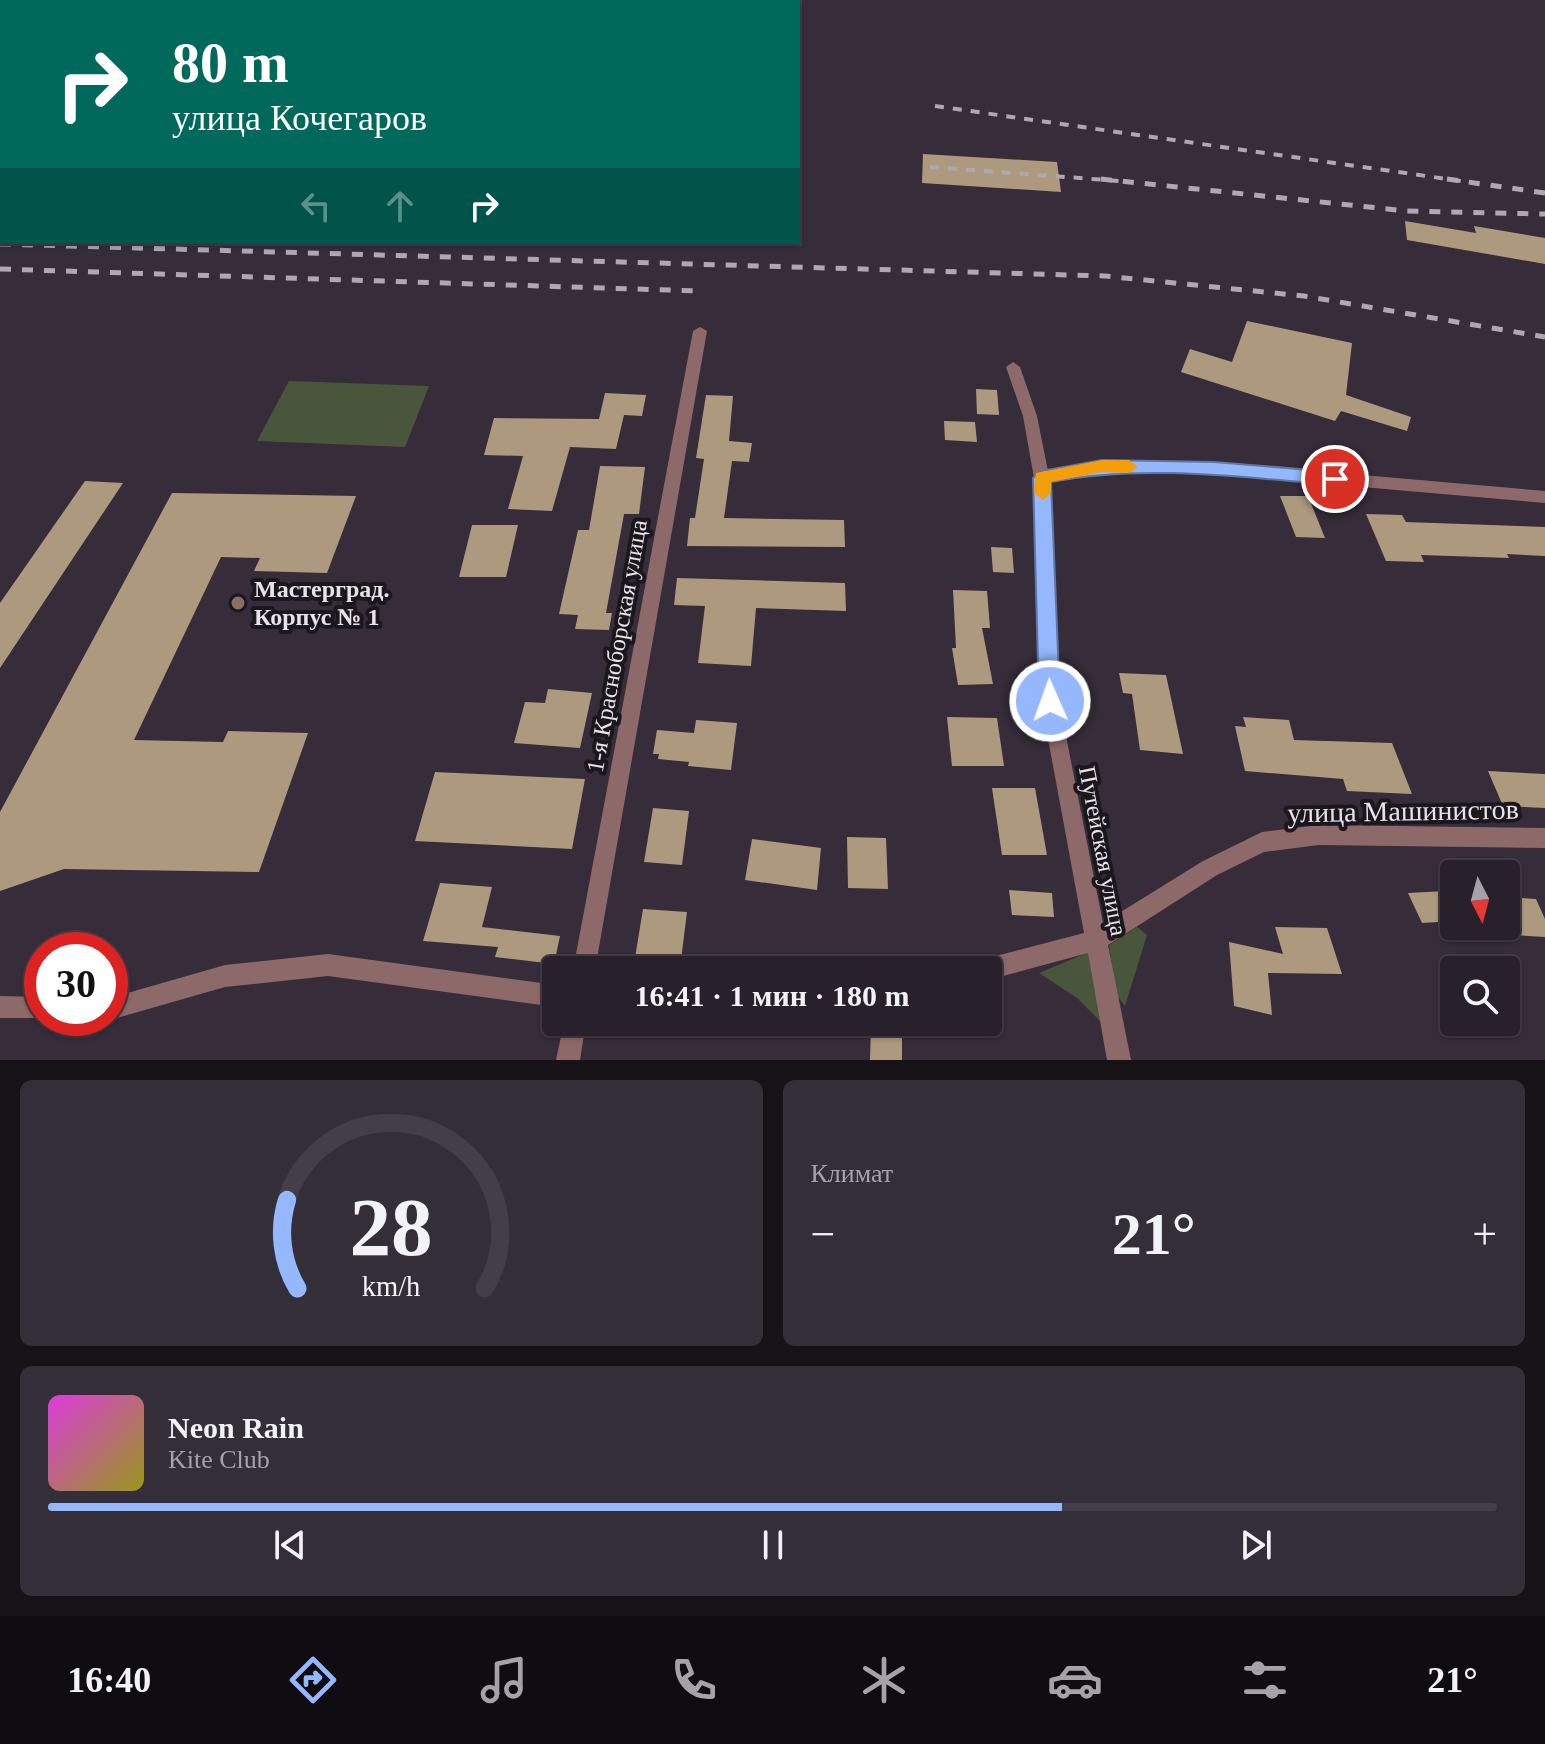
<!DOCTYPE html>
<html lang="ru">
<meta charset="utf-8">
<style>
body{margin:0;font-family:"Times New Roman",serif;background:#342e38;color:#f1f3f6;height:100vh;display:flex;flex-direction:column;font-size:30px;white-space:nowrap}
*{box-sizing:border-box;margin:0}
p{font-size:26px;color:#a5a3a9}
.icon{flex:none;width:44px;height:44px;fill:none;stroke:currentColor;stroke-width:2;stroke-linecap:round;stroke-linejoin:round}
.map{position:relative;height:1060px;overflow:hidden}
.side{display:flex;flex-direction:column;gap:20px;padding:20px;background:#161218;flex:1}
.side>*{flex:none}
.top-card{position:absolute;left:0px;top:0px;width:800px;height:244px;box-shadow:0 2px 6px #0004,0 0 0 2px #443e48;background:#00695c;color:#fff;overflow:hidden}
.needle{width:52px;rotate:174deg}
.fabs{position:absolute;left:1440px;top:860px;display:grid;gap:16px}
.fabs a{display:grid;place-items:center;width:80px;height:80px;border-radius:8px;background:#28212c;box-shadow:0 2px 6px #0004,0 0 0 2px #443e48;font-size:40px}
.speed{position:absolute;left:24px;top:932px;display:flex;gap:16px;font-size:40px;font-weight:700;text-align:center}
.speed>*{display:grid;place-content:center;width:104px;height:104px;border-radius:50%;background:#28212c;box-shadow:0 2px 6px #0004,0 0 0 2px #443e48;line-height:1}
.speed .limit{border:12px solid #d22;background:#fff;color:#111}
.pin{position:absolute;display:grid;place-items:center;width:68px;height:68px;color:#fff;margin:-34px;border:4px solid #fff;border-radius:50%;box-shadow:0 2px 8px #0007}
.me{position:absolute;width:88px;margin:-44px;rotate:358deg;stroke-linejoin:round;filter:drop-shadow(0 0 6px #0008)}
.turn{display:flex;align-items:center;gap:28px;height:168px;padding:0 40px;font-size:36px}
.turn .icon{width:104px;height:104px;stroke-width:2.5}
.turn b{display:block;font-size:56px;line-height:68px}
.lanes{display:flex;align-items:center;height:76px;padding:0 40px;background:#0003;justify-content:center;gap:40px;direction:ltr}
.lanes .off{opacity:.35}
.big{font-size:60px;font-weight:700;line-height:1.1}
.side .widget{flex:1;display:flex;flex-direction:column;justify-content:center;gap:12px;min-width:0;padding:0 28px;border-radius:12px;background:#342e38}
.side .dial{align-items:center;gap:0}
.dial svg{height:208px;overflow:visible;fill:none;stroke:#443e48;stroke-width:7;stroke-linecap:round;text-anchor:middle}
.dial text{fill:#f1f3f6;stroke:none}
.song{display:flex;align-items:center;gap:24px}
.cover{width:96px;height:96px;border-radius:12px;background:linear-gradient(135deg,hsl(300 70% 55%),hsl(60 70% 35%))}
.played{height:8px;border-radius:4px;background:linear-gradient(90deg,#94b7fd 70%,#443e48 70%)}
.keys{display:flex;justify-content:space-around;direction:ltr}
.heat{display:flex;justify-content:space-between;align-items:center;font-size:44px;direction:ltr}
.side .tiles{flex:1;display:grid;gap:20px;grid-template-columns:1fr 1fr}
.widget:last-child{grid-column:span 2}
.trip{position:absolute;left:542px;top:956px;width:460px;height:80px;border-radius:8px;background:#28212c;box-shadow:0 2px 6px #0004,0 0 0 2px #443e48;font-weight:700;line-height:80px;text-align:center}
.menu{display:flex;height:128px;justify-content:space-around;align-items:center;background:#100d12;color:#a5a3a9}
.menu .icon{width:56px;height:56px}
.menu .on{color:#94b7fd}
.menu b{font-size:36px;color:#f1f3f6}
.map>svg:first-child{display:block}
.green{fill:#49563c}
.building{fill:#ad9a7e}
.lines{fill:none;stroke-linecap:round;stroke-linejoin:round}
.minor{fill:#8e6969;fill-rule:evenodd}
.rail-far1{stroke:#afa8b2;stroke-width:4;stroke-dasharray:9 9;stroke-linecap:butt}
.rail{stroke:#afa8b2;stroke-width:5;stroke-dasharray:11 11;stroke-linecap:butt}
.route{fill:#94b7fd;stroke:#6077a4;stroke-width:2}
.slow{fill:#f59e0b}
.education-dot{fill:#8d6e63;stroke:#1b171d;stroke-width:3}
.labels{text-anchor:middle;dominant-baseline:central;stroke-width:8;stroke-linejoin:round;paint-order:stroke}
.poi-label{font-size:24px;font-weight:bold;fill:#e8e2eb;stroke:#1b171d;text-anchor:start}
.street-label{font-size:24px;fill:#e8e2eb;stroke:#1b171d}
.near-street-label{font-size:28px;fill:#e8e2eb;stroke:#1b171d}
</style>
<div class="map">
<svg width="1545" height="1060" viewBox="0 0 1545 1060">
<rect width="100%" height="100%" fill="#362c3a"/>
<g class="green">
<path d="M289,381L429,386L405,447L257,441Z"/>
<path d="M1137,927L1147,935L1125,1006L1116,994L1109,945Z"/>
<path d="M1089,952L1105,1026L1077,998L1039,973Z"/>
</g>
<g class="building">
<path d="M923,154L1057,162L1061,192L922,183Z"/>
<path d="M1405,221L1476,233L1474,226L1545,238V264L1407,240Z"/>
<path d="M1247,321L1352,343L1346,395L1411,417L1407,431L1341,411L1335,421L1181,372L1190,349L1232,362Z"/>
<path d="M976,389L997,390L999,415L977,414Z"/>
<path d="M605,393L646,395L642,416L624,415L616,449L570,447L552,511L508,509L523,456L484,455L494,418L599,419Z"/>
<path d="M706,395L733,396L729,441L752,443L749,462L732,461L724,518L844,520L845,547L687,546L690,518H695L704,459L696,458Z"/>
<path d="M944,421L975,422L977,442L945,440Z"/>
<path d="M600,466L645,467L639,514H624L606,613H612L609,630L575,629L578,615L559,614L578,530H589Z"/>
<path d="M85,481L123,483L0,668V603Z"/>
<path d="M172,493L356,496L327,573L254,571L260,558L221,557L134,740L223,742L228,731L308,733L259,872L64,869L0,891V812Z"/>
<path d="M1280,496H1308L1325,538L1296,537Z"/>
<path d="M1366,514L1402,515L1406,522L1545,527V556L1507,554L1509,558L1421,555L1424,562L1386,561Z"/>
<path d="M472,525H518L506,577H459Z"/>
<path d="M991,547L1012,548L1014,573L993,572Z"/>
<path d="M677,578L845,583L846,611L756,608L751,666L698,663L705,606L674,605Z"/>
<path d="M953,590L987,591L990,628H982L993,684L958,685L952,648H956Z"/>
<path d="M1119,673L1166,675L1183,754L1140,750L1132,694L1123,693Z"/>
<path d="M548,689L592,693L580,748L514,743L525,702L545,703Z"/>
<path d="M947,717L997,718L1004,766H952Z"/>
<path d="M1243,717L1289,720L1294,740L1392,743L1412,794L1347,791L1343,779L1245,771L1235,726L1246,727Z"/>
<path d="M696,720L737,723L731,770L688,766L689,762L658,759L659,754H653L657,730L694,733Z"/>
<path d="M1488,771L1545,774V808L1503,806Z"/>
<path d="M435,772L585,779L572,849L415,841Z"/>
<path d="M992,788H1035L1047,855H1002Z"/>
<path d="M653,808L689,811L682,865L644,862Z"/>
<path d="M847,837L886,838L888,889L848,888Z"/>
<path d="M752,839L821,848L817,890L745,880Z"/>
<path d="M440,883L492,887L482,927L560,936L554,964L495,957L498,947L423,941Z"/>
<path d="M1009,890L1052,893L1054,917L1012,915Z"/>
<path d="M1446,891L1454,908V921L1422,923L1408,893Z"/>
<path d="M1506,897L1536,899L1545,919V937L1512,935L1506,920Z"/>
<path d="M643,909L687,912L680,968L634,964Z"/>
<path d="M1275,927L1327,928L1342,974L1268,973L1272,1015L1234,1006L1229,942L1283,954Z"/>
<path d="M871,1027L902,1030V1060H870Z"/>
</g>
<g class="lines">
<g class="minor">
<path d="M700,327L707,331L595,970H573L693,331Z"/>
<path d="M1013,362L1020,367L1037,416L1048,471L1102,460L1214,462L1545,491V503L1214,474L1102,472L1050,482L1059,701L1103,923L1203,861L1262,832L1319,825L1545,828V848L1319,845L1264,852L1217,875L1108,945L1131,1060H1107L1088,953L988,980V970H973L976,962L984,959L1084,933L1041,701L1034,478L1023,416L1006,367Z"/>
<path d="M328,954L556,985V1007L328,976L225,987L110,1020L105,1018H110V998L225,965Z"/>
<path d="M0,996L42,997V1018H45H0Z"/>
<path d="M564,1022H586L580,1060H556Z"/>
</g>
<g class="rail-far1">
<path d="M935,106L1461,181"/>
<path d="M930,167L1120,181"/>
</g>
<g class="rail">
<path d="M1101,179L1407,211L1545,214"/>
<path d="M1447,179L1545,193"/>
<path d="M0,244L1105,276L1304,296L1545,337"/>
<path d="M0,269L699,291"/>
</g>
</g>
<path class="route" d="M1102,460L1214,462L1335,472L1343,479L1335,485C1240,477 1144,464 1051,482L1060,701L1057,707L1050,710L1042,707L1039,701L1033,478L1042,471Z"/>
<path class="slow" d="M1102,460H1129L1138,467L1129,473L1102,472L1051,482V493L1043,500L1034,493L1036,473Z"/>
<circle class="education-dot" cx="238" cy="603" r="8"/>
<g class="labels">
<g class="poi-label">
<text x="254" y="589">Мастерград.<tspan x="254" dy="28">Корпус № 1</tspan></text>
</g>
<g class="street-label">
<text transform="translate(617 646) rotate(-80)">1-я Красноборская улица</text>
<text transform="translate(1103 851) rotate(79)">Путейская улица</text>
</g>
<g class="near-street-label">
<text transform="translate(1403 811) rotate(-1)">улица Машинистов</text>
</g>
</g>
</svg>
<div class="fabs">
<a><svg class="needle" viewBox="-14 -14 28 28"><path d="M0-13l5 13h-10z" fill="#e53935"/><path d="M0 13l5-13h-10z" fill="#a5a3a9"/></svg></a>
<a><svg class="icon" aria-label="search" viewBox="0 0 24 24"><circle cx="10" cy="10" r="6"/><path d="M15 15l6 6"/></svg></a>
</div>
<div class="speed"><div class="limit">30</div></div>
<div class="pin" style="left:1335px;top:479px;background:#d93025"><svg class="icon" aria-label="arrive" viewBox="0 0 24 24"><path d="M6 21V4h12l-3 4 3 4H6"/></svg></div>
<svg class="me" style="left:1050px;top:701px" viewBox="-20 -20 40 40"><circle r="17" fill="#94b7fd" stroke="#fff" stroke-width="3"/><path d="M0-11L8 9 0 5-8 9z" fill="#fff"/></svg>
<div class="trip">16:41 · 1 мин · 180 m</div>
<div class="top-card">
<div class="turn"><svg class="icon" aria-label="right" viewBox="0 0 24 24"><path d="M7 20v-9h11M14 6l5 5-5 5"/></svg><div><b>80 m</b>улица Кочегаров</div></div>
<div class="lanes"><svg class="icon off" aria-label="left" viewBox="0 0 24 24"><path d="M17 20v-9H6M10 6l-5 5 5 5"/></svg><svg class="icon off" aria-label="ahead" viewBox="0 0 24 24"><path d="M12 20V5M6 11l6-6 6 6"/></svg><svg class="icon" aria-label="right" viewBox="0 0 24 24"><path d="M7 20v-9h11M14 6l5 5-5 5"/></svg></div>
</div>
</div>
<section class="side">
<div class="tiles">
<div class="widget dial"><svg viewBox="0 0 100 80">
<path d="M14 69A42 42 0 1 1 86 69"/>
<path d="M14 69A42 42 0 0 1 10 35" stroke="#94b7fd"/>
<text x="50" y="56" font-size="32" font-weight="700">28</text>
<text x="50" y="72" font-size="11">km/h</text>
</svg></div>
<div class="widget"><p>Климат</p>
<div class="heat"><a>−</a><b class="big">21°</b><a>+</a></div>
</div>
<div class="widget">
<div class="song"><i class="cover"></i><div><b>Neon Rain</b><p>Kite Club</p></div></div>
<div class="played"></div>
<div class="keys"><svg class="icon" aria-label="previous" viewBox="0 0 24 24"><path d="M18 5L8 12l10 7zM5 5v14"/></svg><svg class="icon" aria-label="pause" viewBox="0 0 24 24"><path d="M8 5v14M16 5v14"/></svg><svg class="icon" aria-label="next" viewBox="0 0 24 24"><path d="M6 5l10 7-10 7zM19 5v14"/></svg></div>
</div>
</div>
</section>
<nav class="menu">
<b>16:40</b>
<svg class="icon on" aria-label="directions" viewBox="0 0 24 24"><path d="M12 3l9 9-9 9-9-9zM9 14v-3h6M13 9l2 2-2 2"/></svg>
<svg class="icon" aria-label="music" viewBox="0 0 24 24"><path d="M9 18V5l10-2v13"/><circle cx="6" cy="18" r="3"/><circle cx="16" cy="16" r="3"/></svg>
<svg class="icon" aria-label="phone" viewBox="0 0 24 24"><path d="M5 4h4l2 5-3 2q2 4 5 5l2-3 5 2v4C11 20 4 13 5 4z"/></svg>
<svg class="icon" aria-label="climate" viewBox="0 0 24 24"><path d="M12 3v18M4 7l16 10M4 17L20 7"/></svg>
<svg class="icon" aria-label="car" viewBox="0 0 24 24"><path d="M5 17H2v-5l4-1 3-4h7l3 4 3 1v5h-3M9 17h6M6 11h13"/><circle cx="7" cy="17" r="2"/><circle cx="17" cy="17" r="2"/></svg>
<svg class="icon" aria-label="filters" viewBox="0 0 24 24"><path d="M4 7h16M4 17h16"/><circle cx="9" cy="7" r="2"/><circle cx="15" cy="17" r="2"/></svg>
<b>21°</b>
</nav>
